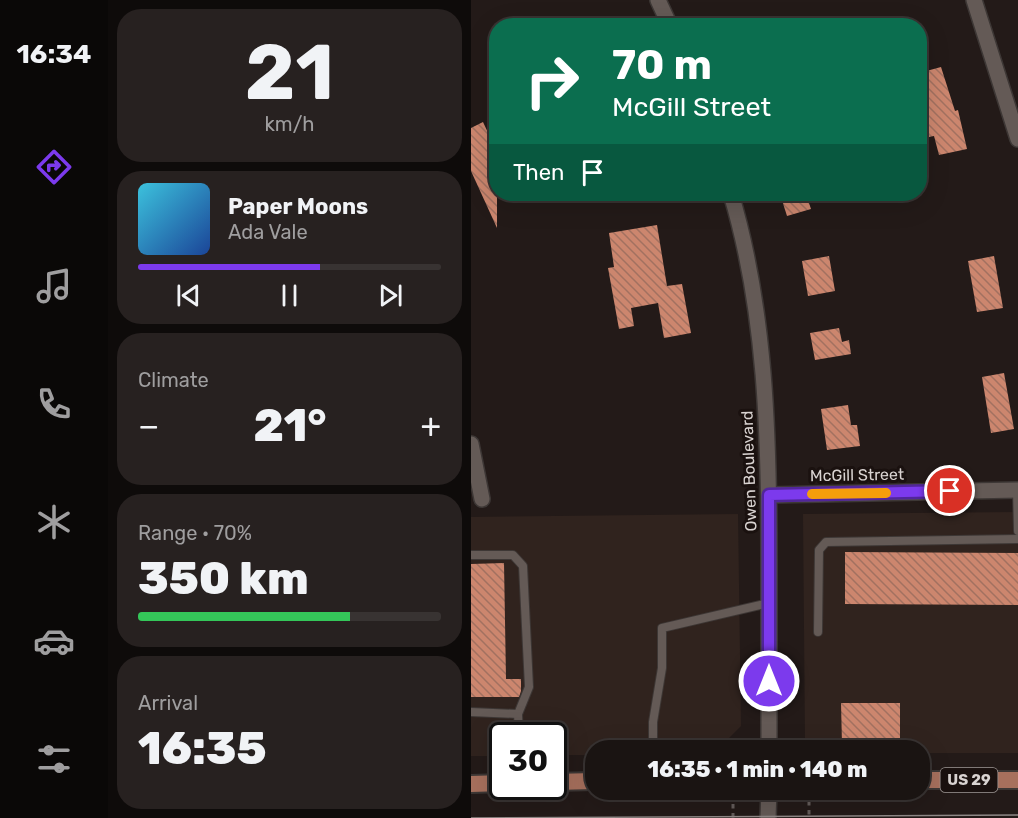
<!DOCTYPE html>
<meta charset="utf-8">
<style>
body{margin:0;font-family:Rubik,sans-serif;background:#272120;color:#f1f3f6;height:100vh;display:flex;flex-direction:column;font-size:22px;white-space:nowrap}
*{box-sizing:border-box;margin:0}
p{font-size:20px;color:#9f9e9f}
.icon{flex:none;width:33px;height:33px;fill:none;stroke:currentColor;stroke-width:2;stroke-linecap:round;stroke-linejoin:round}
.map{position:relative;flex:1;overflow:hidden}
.drawer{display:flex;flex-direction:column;gap:9px;padding:9px;background:#0e0b0a;width:363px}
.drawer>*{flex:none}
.hud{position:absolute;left:18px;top:18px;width:438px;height:183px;border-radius:24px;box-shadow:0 6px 24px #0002,0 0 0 2px #383332;background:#0b6e4f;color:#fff;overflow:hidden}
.speed{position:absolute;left:18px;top:722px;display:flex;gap:12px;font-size:30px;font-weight:700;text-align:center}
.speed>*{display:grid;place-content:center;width:78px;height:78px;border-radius:50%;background:#1a1412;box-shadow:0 6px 24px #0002,0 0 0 2px #383332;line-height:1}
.speed .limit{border:3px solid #111;border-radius:9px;background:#fff;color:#111}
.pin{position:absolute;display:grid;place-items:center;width:51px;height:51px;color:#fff;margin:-26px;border:3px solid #fff;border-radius:50%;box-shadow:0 2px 6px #0007}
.me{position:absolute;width:66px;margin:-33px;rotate:0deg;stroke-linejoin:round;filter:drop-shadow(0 0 4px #0008)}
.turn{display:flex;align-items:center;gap:21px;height:126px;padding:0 24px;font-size:27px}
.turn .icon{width:78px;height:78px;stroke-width:2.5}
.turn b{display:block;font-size:42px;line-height:51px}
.then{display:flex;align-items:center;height:57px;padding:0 24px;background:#0003;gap:12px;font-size:22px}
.big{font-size:45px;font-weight:800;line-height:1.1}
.drawer .card{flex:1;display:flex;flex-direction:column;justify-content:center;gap:9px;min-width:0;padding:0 21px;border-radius:24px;background:#272120}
.drawer .dial{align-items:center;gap:0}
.dial b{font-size:78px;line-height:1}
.song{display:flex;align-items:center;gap:18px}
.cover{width:72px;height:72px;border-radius:9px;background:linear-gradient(135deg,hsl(190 70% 55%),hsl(220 70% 35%))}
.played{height:6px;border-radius:3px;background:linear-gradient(90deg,#7c3aed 60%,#383332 60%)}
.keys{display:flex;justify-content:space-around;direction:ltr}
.heat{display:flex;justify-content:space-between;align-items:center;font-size:33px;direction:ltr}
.charge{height:9px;border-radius:4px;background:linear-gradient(90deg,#34c759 70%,#383332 0)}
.trip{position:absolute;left:114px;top:740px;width:345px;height:60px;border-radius:24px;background:#1a1412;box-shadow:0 6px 24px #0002,0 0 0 2px #383332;font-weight:800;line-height:60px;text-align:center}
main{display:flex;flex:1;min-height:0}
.dock{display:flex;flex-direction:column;width:108px;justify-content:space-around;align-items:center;background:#0a0807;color:#9f9e9f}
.dock .icon{width:42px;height:42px}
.dock .current{color:#7c3aed}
.dock b{font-size:27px;color:#f1f3f6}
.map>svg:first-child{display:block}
.built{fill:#30231e}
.building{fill:url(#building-back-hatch)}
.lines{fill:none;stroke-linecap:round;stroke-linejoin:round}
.service-casing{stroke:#3d3735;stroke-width:10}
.minor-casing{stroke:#3d3735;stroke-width:18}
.primary-casing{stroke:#3d3735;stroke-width:20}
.path{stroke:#645c5a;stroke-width:3;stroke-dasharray:4.5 4.5;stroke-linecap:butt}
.service{stroke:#645a56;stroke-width:8}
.minor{stroke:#645a56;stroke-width:15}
.primary{stroke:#a7705d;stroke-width:16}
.tram{stroke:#8f8886;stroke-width:1.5}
.route-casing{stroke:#51269a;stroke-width:15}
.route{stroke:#7c3aed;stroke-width:10}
.slow{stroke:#f59e0b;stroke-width:10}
.labels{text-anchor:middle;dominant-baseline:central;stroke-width:6;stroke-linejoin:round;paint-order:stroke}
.shield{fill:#1a110f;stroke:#a09997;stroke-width:1.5}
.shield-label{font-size:15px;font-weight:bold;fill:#d9d3d1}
.street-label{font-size:16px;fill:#d9d3d1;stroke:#1a110f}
</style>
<main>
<nav class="dock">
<b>16:34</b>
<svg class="icon current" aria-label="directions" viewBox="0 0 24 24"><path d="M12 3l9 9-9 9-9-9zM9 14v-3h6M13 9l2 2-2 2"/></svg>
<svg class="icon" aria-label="music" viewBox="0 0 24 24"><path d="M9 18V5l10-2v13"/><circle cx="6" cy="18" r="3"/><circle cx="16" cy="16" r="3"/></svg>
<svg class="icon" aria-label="phone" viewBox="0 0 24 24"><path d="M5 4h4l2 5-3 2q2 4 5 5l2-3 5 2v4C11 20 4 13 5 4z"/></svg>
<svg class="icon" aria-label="climate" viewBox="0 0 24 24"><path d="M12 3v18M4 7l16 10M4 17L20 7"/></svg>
<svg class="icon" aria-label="car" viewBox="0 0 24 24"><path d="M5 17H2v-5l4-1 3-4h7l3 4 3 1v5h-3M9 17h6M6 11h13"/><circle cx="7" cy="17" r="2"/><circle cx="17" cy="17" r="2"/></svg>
<svg class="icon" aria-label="filters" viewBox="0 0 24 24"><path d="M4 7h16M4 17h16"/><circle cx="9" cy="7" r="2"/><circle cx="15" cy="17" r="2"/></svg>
</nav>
<section class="drawer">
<div class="card dial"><b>21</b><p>km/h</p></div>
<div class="card">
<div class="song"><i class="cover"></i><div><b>Paper Moons</b><p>Ada Vale</p></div></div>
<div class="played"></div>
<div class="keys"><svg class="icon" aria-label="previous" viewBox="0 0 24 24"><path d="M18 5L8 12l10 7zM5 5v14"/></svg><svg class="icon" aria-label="pause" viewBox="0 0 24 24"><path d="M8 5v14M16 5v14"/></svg><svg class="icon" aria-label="next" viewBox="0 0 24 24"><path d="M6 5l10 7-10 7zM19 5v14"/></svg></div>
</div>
<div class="card"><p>Climate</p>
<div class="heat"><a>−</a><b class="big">21°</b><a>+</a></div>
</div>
<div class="card"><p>Range · 70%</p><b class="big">350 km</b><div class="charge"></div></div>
<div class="card"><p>Arrival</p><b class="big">16:35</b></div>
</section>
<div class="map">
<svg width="547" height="818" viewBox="0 0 547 818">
<defs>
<pattern id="building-back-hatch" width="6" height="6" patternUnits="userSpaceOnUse" patternTransform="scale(1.5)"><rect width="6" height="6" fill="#cc866e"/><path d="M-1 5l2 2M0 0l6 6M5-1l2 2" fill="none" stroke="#a27160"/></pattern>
</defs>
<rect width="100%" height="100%" fill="#231a18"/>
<g class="built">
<path d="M547,512V753H449L448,750H353L334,743L332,514Z"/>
<path d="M267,514L270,726L246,750H124V755H83L82,735H32L31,756H0V517Z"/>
</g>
<g class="building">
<path d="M470,67L484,111L487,110L496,149L468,155L463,136L448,139V73Z"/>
<path d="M12,122L26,152V228L0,171V128Z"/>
<path d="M309,194H335L340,209L316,216Z"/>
<path d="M186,225L196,286L211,284L220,333L193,338L187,303L160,308L163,326L148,329L137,268L143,267L138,233Z"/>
<path d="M358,256L364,291L337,296L331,261Z"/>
<path d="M523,256L532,308L506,312L497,261Z"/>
<path d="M368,328L371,342L378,340L380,354L344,360L339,333Z"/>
<path d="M533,373L543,429L520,433L511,377Z"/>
<path d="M377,405L380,425H386L389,446L356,450L350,409Z"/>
<path d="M374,552L547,553V605L374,604Z"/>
<path d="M33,563L35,679H50V691L48,697H0V564Z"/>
<path d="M370,703H429V744H371Z"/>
</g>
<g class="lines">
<g class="service-casing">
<g id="service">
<path d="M546,490L547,531"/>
<path d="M0,555H42L52,566L58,687L47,714L48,735"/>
<path d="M347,632L348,550L355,542L547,539"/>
<path d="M0,712L47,714"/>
<path d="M182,750V722L191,668V628L298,603"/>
</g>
</g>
<g class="minor-casing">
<g id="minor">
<path d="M187,0L199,26"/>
<path d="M503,0L547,139"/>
<path d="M260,194C295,311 298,437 298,559C298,623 298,686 298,750"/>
<path d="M0,444L11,499"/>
<path d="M298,495L547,490"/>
<path d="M297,818L298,789"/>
</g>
</g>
<g class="primary-casing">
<g id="primary">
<path d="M448,780H547"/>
<path d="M82,782L124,781"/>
<path d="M0,784L32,783"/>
</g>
</g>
<g class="path">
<path d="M262,795V818"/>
<path d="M338,801V818"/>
</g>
<use href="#service" class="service"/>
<use href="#minor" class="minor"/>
<use href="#primary" class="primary"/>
<path class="tram" d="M0,818L547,815"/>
</g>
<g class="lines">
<g class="route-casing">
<path id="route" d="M298,681V495L479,491"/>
</g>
<use href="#route" class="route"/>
<path class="slow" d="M341,494L415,493"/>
</g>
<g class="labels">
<rect class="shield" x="469.5" y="768" width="57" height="24" rx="4.5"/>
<g class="shield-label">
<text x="498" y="780">US 29</text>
</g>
<g class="street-label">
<text transform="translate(278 471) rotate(-92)">Owen Boulevard</text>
<text transform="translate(386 475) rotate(-1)">McGill Street</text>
</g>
</g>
</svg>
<div class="speed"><div class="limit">30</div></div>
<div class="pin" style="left:479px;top:491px;background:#d93025"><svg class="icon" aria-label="arrive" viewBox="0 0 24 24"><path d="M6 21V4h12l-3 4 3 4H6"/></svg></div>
<svg class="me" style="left:298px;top:681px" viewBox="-20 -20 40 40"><circle r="17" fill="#7c3aed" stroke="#fff" stroke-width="3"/><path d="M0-11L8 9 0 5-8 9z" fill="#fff"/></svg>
<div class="trip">16:35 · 1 min · 140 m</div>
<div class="hud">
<div class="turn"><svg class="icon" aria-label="right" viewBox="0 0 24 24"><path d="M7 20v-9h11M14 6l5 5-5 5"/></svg><div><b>70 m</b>McGill Street</div></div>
<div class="then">Then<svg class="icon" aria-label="arrive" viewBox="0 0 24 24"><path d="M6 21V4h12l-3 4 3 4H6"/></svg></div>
</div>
</div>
</main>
